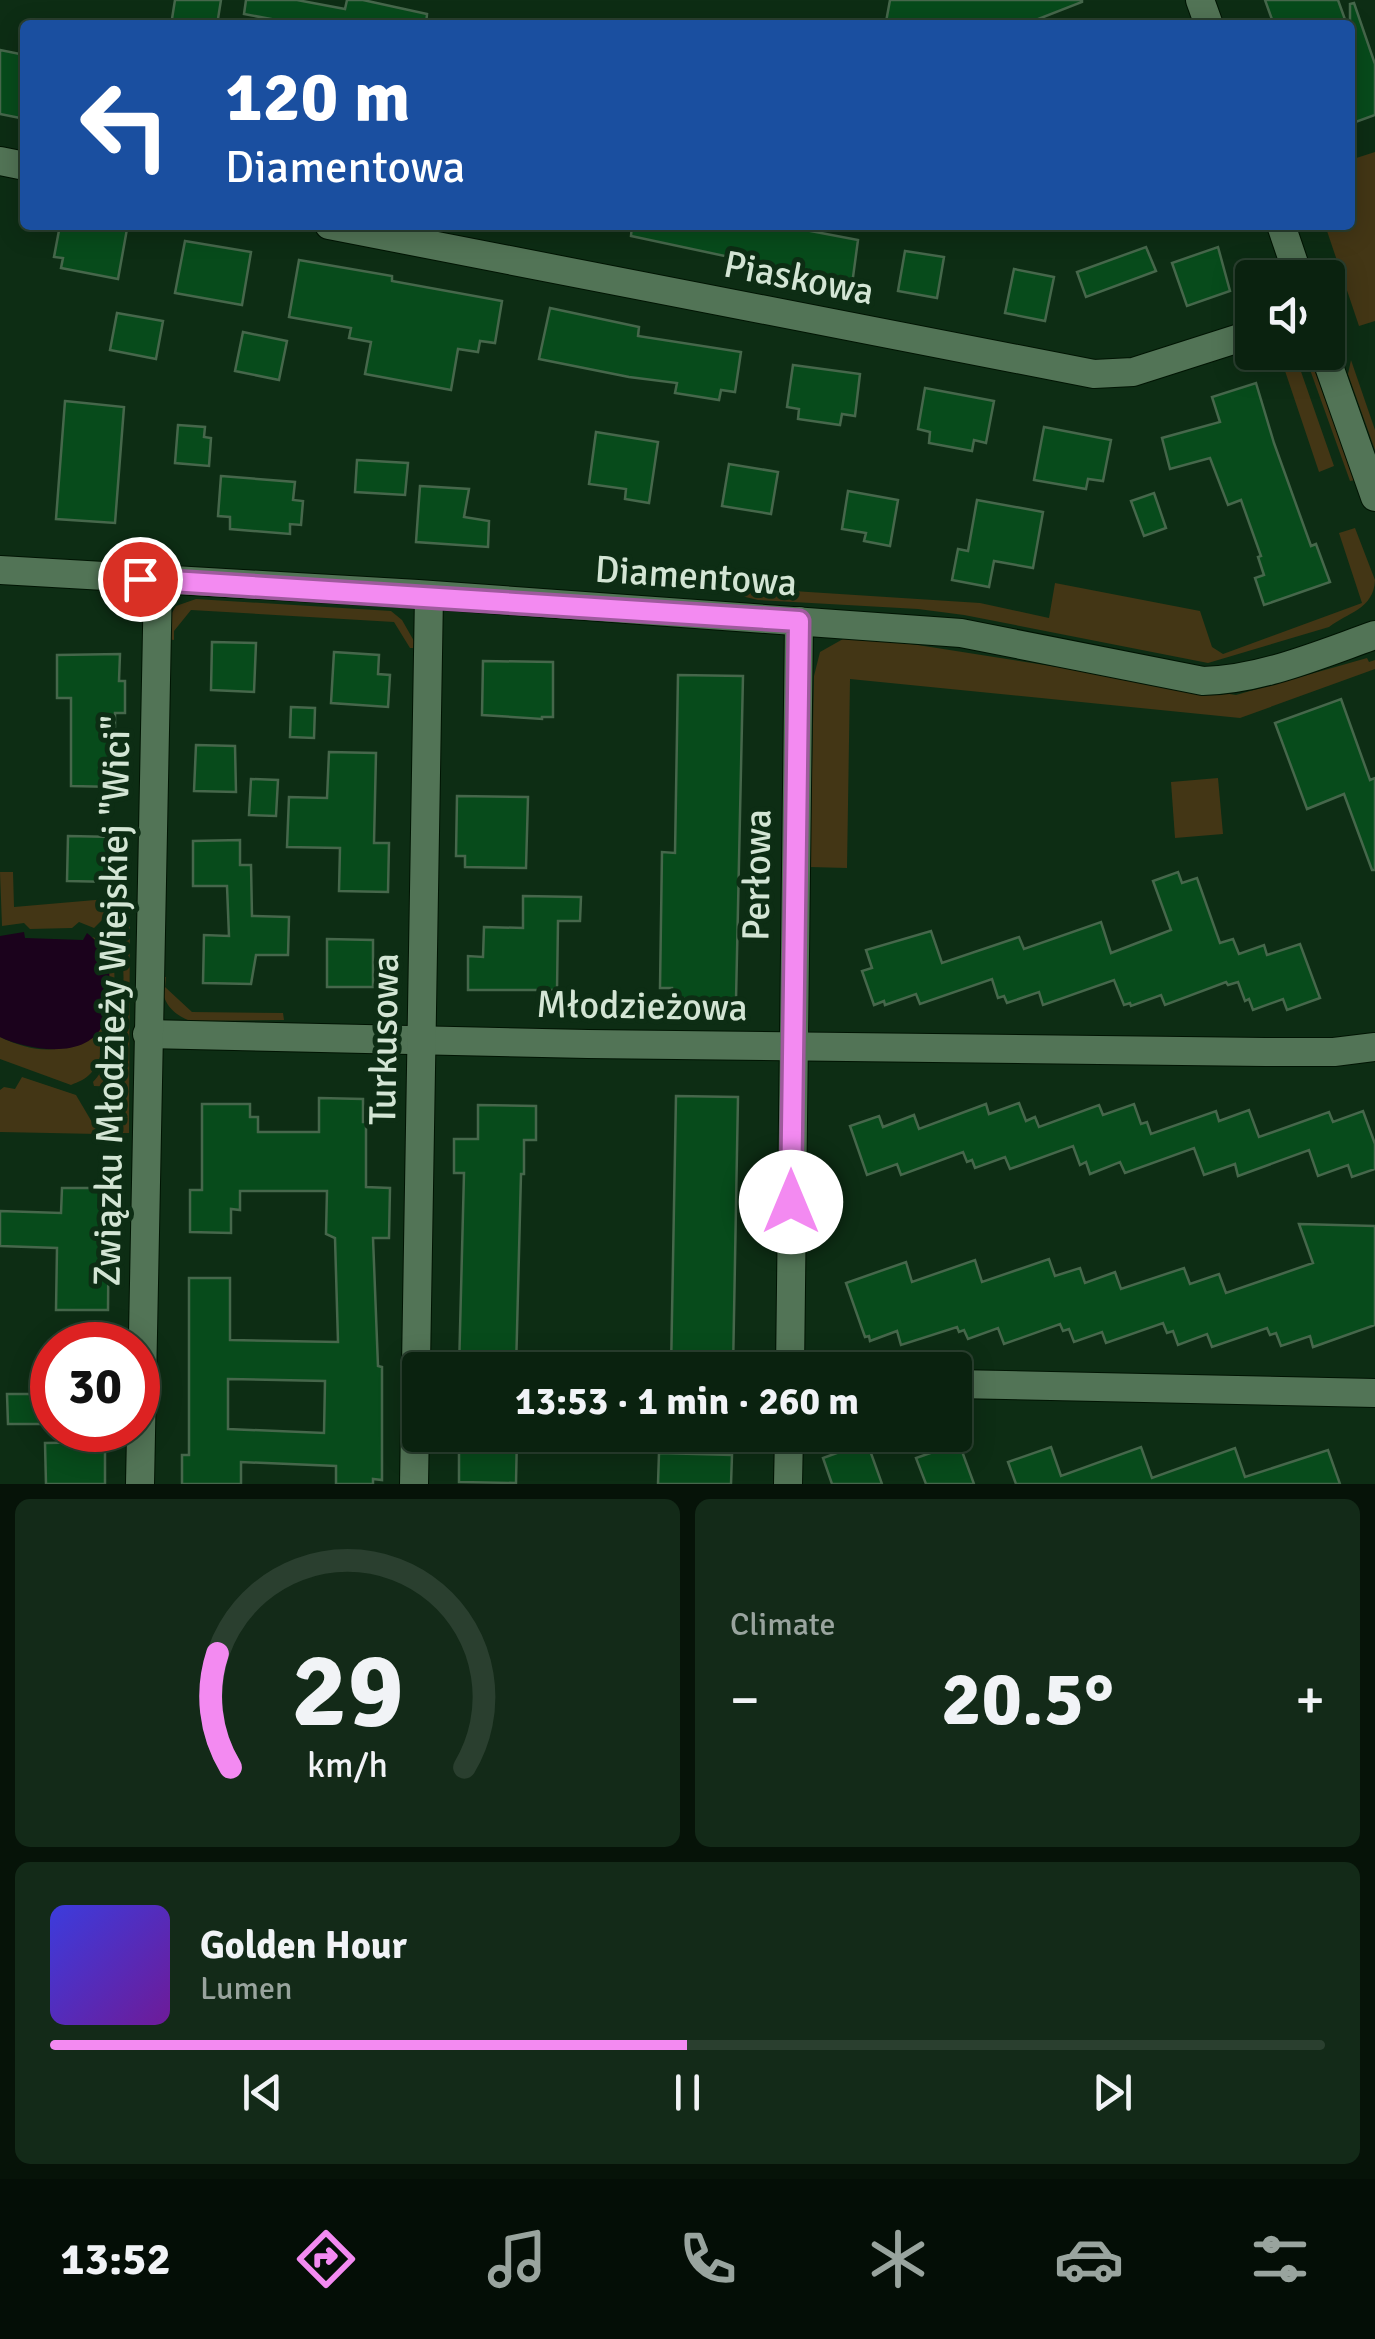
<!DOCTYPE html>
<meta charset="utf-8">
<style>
body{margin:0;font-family:Signika,sans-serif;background:#132a18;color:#f1f3f6;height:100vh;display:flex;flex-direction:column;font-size:38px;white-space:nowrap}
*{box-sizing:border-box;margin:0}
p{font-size:32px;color:#99a49e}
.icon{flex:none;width:55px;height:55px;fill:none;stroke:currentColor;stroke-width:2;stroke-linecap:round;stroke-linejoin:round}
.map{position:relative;height:1484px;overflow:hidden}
.side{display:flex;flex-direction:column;gap:15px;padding:15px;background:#061308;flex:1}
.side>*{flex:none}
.hud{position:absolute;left:20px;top:20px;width:1335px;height:210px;border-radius:10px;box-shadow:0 5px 25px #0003,0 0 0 2px #2a3f2f;background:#1a4fa0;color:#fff;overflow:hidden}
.tools{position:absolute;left:1235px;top:260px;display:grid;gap:20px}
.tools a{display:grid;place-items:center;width:110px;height:110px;border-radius:10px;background:#0a220f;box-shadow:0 5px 25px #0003,0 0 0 2px #2a3f2f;font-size:50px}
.speed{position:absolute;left:30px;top:1322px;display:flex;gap:20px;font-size:50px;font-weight:700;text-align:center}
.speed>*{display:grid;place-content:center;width:130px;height:130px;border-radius:50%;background:#0a220f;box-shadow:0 5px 25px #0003,0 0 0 2px #2a3f2f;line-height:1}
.speed .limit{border:15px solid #d22;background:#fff;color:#111}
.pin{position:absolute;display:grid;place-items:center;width:85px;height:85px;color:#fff;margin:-42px;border:5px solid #fff;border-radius:50%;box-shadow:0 2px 10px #0007}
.me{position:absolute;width:110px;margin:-55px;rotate:0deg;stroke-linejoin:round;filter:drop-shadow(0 0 8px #0008)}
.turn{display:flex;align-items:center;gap:35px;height:210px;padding:0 40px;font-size:45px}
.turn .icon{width:130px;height:130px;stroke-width:2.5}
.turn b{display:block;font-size:70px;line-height:85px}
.big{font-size:75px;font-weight:700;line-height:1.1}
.side .widget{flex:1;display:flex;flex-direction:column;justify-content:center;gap:15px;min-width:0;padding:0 35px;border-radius:15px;background:#132a18}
.side .dial{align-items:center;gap:0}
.dial svg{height:260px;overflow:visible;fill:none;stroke:#2a3f2f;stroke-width:7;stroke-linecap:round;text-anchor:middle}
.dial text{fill:#f1f3f6;stroke:none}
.song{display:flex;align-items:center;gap:30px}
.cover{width:120px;height:120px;border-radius:15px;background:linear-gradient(135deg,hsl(240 70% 55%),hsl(280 70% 35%))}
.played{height:10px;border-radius:5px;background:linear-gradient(90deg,#f38af1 50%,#2a3f2f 50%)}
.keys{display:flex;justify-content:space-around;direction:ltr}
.heat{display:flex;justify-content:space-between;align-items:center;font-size:55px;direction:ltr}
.side .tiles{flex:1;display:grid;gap:15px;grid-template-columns:1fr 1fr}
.widget:last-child{grid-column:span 2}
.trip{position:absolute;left:402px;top:1352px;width:570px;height:100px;border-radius:10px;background:#0a220f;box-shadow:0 5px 25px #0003,0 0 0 2px #2a3f2f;font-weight:700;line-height:100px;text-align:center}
.dock{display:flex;height:160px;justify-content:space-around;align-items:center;background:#040e06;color:#99a49e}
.dock .icon{width:70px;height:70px}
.dock .active{color:#f38af1}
.dock b{font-size:45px;color:#f1f3f6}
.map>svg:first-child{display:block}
.green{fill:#433615}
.water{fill:#1b021c}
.building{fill:#074b1b;stroke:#46674b;stroke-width:2.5;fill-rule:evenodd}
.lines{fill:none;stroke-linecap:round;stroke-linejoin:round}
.minor-casing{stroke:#001403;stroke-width:30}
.tertiary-casing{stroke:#001403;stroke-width:30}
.minor{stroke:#527456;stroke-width:28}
.tertiary{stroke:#527456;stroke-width:28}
.route-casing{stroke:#9e5a9d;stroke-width:25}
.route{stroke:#f38af1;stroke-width:18}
.labels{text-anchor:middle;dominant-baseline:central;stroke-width:10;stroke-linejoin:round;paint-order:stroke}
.street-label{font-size:38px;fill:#d3e5d4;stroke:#0d2d14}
</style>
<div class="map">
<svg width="1375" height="1484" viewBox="0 0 1375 1484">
<rect width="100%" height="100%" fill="#0d2d14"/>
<g class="green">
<path d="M1375,152V321L1359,326L1325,225H1350V160Z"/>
<path d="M1265,353L1298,363L1334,466L1319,472L1282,362L1264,355Z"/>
<path d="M1304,353H1308L1355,480L1350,481Z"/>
<path d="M1351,360L1375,430V450L1348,374Z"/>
<path d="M1355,528L1375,580C1374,609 1347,613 1329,627L1208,663L964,615L918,609L758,600L737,595L733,587L980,603L1049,618L1055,583L1200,611L1212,647L1223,654L1362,603L1339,533Z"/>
<path d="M196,599L391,611L402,620L418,648H410L394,622L191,610L174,631V640L166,639V623L176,606Z"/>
<path d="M843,639L886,640L1236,695L1367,658L1369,662L1375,660V669L1240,718L850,679L847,868L810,867L814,676L820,652Z"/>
<path d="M1218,778L1223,834L1175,838L1171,782Z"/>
<path d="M0,872H13L14,907L130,897L129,1133H109L94,1105L117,1102L118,1087L94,1086L93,1082C115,1061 132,978 119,949C116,944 112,941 108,937L115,928L104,918L94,928L79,922L72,928L30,929L24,923L2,926Z"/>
<path d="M92,937C99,939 106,943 110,951C122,972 108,1055 91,1073C86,1079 78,1082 71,1085L0,1059V1037C34,1053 58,1054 92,1038L102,946Z"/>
<path d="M166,977L165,987L192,1012L283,1013L284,1020L190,1021C168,1012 163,1000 159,978Z"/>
<path d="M22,1077L76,1095L99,1134L0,1132V1090L4,1087L15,1089Z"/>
</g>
<path class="water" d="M24,932L25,938L83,940L87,933C109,951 112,969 108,996C107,1004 108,1013 105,1020C91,1061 30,1051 0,1037V936Z"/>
<g class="building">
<path d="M175,0H221L217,25H171Z"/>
<path d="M246,0H297L345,9L347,0H363L427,14L426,25H303L244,14Z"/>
<path d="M890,0H1082V2L1023,25H901L886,22Z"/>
<path d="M1265,0H1338L1347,25H1274Z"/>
<path d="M1354,3L1375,64V115L1350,124V4Z"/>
<path d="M0,50L25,55V119L0,114Z"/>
<path d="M60,225H107L127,229L118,279L61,268L63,258L54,257Z"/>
<path d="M632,225H779L858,240L851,292L826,288L828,278L631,236Z"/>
<path d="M185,241L251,252L242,305L175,293Z"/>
<path d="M1146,247L1156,271L1086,297L1077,272Z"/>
<path d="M1218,247L1230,291L1187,306L1172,263Z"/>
<path d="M905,251L944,257L937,298L898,291Z"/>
<path d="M299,260L392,276V281L502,301L495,343L480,341L478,352L458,349L451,390L365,374L371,342L349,338L351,328L289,317Z"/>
<path d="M1014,269L1054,277L1045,321L1005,313Z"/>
<path d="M550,308L639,327L638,336L741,352L735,392L721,390L719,400L675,393L677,383L629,377L539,359Z"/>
<path d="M117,313L163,321L156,359L110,350Z"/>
<path d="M243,332L287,341L279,380L235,371Z"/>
<path d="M793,365L860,374L855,416L842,414L840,425L798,419L799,409L787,407Z"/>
<path d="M1256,383L1274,443L1311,546L1316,544L1330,582L1264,605L1255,578L1264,575L1258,557L1261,556L1241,500L1228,505L1210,458L1170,469L1162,438L1220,422L1212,397Z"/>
<path d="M925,388L994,401L986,443L974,440L972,451L929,443L930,432L918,429Z"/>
<path d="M65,401L124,407L115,523L56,519Z"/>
<path d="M178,425L205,427L204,437L211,438L209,466L175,463Z"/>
<path d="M1044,427L1111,440L1103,481L1088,479L1086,489L1034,480Z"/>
<path d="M596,432L658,442L649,503L625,499L626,489L589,484Z"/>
<path d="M357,460L408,463L405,495L355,492Z"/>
<path d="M729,464L778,472L771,514L722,506Z"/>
<path d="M221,476L295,482L293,500L303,501L301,525L290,524V534L230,529V517L218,516Z"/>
<path d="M420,486L469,489L464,517L489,521L488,547L416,542Z"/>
<path d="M848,491L898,500L890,546L864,541L866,533L842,529Z"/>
<path d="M1154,493L1166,528L1144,536L1131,501Z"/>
<path d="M977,500L1043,512L1033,568L994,561L989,587L952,580L958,549L968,551Z"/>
<path d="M212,642L256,643L254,692L211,690Z"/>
<path d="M334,652L379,655L378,674L390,675L388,707L331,703Z"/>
<path d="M120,654L119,681H125V713H115V787L71,786V698H57V655Z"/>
<path d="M483,661L553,662V717H542V719L482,715Z"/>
<path d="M678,675L743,676L736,1000L672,998V988H660L662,852L675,853Z"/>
<path d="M1341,699L1370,780L1375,778V870H1372L1344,794L1307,809L1275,723Z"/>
<path d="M291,707L315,708L314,738L290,737Z"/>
<path d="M196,745L235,746L236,792L194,791Z"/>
<path d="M329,752L376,753L374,843H389L388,892L339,891L340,848L287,847L289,797L327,798Z"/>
<path d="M251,779L278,780L276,816L249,815Z"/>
<path d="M457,796L528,797L526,868L465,867V856H456Z"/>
<path d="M68,836L115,837L114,882L67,881Z"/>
<path d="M240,840V865H251L252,916L289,917L288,955H256L251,984L203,983L204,935L229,936L227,886H193V841Z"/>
<path d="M1178,872L1182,883L1197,878L1220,943L1233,939L1239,954L1264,945L1267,955L1300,944L1320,998L1287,1010L1283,999L1253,1010L1249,999L1245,1001L1238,982L1228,985L1226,982L1165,1005L1161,995L1131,1006L1130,1003L1124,1005L1114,980L1043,1005L1039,992L1007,1003L1004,996L998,998L992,979L920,1004L916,994L885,1005L884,1001L874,1005L862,971L872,968L866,950L931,931L942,963L1019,937L1024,949L1101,922L1111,953L1171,930L1153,881Z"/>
<path d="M523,896L581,897L580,921H558L557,990H468V956L483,957L484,927L523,928Z"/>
<path d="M327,939L373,940V987H327Z"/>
<path d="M676,1096L738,1097L733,1370H671Z"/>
<path d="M319,1098L363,1099V1122H366V1187L390,1188L389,1238H373L378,1366L382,1367V1480L373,1479V1484H336V1466L241,1462V1484H182V1455H189V1278H230V1340L338,1342L335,1238L326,1234L327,1191H240V1210L231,1209V1233L190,1232V1190H202V1104H250V1117H258V1132H319ZM228,1379L325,1381L324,1433L228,1429Z"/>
<path d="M1019,1103L1026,1121L1035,1117L1039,1127L1099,1105L1103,1115L1134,1104L1141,1124L1147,1122L1151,1134L1216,1111L1219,1121L1249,1110L1259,1137L1329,1112L1333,1122L1363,1111L1375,1144V1169L1352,1177L1348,1165L1318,1176L1309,1150L1238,1176L1235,1164L1204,1175L1194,1148L1125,1173L1120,1162L1090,1174L1086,1162L1080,1165L1073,1146L1010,1169L1005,1157L975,1168L972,1160L967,1162L963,1152L901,1175L897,1164L867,1175L850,1126L879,1116L883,1127L914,1115L919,1129L986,1104L989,1114Z"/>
<path d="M478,1105L536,1106V1140H524V1174H521L516,1370H459L464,1173H454V1139H478Z"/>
<path d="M62,1188H109L108,1310H56L57,1248L0,1246V1211L61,1213Z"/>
<path d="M1299,1224L1375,1226V1325L1313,1347L1310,1336L1281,1346L1276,1333L1270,1335L1267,1328L1212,1347L1207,1334L1178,1345L1173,1331L1167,1333L1163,1323L1106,1343L1102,1332L1074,1342L1069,1329L1063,1331L1060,1324L1004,1344L998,1328L968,1339L964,1330L959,1332L957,1327L901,1345L897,1331L870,1341L869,1336L865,1337L846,1283L906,1262L912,1282L975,1260L982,1282L1049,1259L1055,1276L1080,1268L1085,1283L1115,1272L1121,1289L1184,1268L1190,1284L1219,1274L1226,1293L1313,1263Z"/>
<path d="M7,1394H47V1424H8Z"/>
<path d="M459,1435H517L516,1483L459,1482Z"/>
<path d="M105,1442V1484H46L45,1443Z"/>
<path d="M867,1442L882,1484H832L823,1458Z"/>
<path d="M959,1443L974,1484H926L916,1458Z"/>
<path d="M1051,1447L1061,1476L1141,1447L1152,1478L1235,1448L1245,1477L1328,1450L1340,1484H1016L1008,1462Z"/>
<path d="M659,1453L732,1455L731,1484H658Z"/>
</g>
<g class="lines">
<g class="minor-casing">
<g id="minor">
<path d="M0,161L25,166"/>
<path d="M329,225L1094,374L1133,372L1252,334"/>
<path d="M0,570L418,594L961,633L1203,681C1261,680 1321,654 1375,635"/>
<path d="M147,1034L588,1044L1265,1052H1334L1375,1047"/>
<path d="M790,1370L799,621"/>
<path d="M955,1384L1375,1393"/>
<path d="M140,1484L158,580"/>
<path d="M414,1484L429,595"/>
<path d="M788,1484L789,1435"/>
</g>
</g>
<g class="tertiary-casing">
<g id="tertiary">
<path d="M1200,0L1209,25"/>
<path d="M1281,225L1299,278"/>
<path d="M1324,352L1375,497"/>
</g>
</g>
<use href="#minor" class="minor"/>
<use href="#tertiary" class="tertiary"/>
</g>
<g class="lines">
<g class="route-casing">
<path id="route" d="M140,579L799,621L791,1202"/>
</g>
<use href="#route" class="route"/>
</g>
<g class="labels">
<g class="street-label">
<text transform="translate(799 278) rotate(11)">Piaskowa</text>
<text transform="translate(696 576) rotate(4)">Diamentowa</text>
<text transform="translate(757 875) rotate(-89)">Perłowa</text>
<text transform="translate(112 1001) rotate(-89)">Związku Młodzieży Wiejskiej "Wici"</text>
<text transform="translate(642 1006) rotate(1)">Młodzieżowa</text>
<text transform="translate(384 1039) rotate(-89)">Turkusowa</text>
</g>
</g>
</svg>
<div class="tools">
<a><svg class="icon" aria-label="sound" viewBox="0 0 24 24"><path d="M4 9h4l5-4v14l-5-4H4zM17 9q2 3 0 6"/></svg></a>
</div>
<div class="speed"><div class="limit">30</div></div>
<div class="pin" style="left:140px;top:579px;background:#d93025"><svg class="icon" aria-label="arrive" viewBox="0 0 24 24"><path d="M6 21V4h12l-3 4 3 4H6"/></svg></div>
<svg class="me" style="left:791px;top:1202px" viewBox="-20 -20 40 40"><circle r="19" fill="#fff"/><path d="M0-13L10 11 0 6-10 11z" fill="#f38af1"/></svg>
<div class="trip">13:53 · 1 min · 260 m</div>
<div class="hud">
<div class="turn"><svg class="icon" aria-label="left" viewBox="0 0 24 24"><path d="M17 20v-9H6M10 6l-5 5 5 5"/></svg><div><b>120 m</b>Diamentowa</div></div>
</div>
</div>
<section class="side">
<div class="tiles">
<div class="widget dial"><svg viewBox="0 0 100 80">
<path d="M14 69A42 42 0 1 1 86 69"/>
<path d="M14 69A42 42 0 0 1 10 34" stroke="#f38af1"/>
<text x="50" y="56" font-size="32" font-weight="700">29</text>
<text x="50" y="72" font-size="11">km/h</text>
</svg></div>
<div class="widget"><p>Climate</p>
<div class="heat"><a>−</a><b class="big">20.5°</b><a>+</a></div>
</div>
<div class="widget">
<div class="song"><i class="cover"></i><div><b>Golden Hour</b><p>Lumen</p></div></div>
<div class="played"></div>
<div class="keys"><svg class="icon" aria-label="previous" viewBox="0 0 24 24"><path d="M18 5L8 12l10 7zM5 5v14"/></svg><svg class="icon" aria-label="pause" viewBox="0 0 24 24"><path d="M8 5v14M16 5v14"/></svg><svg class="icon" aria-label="next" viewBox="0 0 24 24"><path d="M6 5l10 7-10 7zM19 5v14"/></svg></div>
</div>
</div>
</section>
<nav class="dock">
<b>13:52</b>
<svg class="icon active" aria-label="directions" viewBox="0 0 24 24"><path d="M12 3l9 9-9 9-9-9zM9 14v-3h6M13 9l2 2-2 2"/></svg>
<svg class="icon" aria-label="music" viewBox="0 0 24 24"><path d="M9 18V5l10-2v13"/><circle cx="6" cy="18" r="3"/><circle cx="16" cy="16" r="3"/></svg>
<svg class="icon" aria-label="phone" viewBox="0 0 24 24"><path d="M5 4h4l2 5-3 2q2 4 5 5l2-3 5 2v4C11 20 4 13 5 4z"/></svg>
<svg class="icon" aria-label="climate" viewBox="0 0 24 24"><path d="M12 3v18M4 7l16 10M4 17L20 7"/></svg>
<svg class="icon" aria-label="car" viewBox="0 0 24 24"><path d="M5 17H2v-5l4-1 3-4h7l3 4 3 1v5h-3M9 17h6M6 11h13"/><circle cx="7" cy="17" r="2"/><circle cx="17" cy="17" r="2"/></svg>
<svg class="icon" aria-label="filters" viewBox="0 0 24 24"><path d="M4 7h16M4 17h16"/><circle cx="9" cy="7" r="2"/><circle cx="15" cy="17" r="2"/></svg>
</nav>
